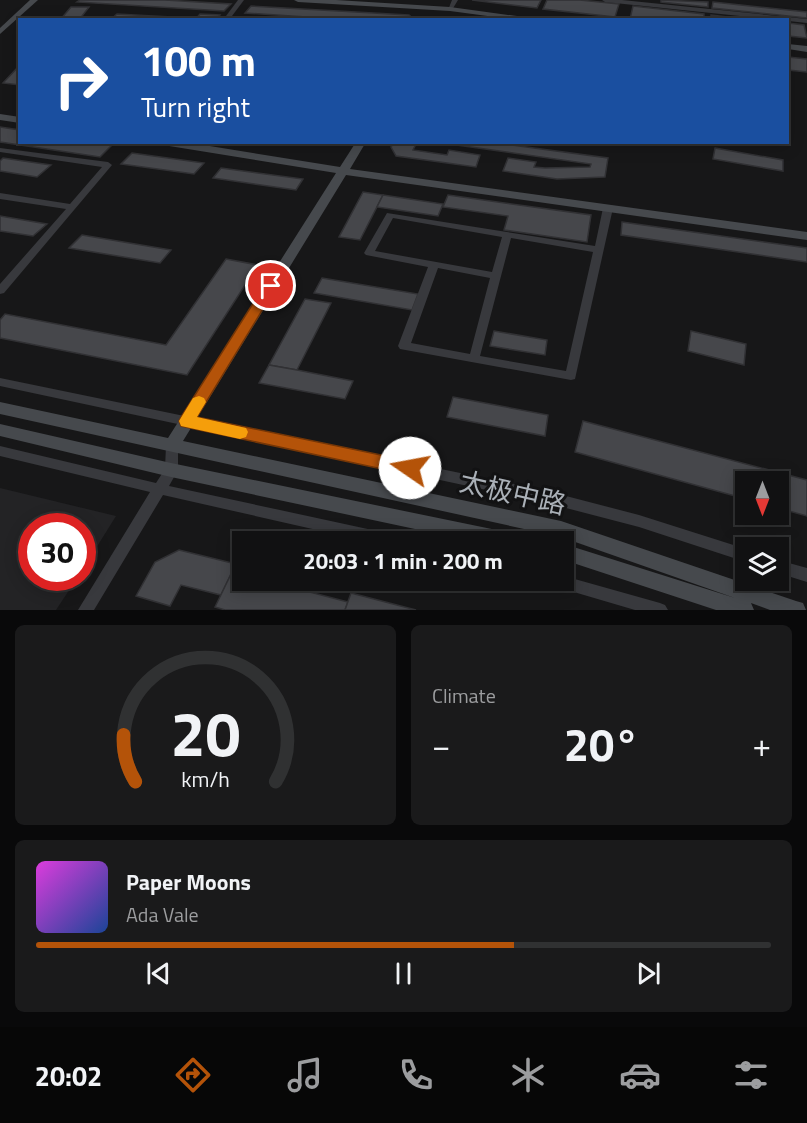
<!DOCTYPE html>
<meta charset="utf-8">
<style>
body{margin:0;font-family:"Titillium Web","Noto Sans SC",sans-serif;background:#1a1a1b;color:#f1f3f6;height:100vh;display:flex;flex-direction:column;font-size:22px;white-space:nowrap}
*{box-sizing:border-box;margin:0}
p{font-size:20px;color:#9c9d9f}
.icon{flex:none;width:33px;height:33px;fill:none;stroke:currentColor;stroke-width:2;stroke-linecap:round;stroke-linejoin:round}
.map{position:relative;height:610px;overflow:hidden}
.sheet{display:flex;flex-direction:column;gap:15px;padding:15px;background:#09090a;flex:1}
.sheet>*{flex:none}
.hud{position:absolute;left:18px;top:18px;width:771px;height:126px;border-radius:0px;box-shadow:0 3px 15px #0003,0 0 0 2px #303132;background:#1a4fa0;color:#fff;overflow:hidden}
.needle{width:39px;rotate:180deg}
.controls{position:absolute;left:735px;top:471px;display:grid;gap:12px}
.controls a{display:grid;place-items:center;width:54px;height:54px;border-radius:0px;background:#111112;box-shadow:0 3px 15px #0003,0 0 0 2px #303132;font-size:30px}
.speed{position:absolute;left:18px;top:513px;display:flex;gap:12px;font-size:30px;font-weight:700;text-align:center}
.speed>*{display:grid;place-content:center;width:78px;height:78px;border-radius:50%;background:#111112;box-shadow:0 3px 15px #0003,0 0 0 2px #303132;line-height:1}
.speed .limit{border:9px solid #d22;background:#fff;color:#111}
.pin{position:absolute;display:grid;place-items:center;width:51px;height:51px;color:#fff;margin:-26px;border:3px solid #fff;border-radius:50%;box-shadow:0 2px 6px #0007}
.me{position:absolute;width:66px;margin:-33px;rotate:282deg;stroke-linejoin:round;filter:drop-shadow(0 0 4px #0008)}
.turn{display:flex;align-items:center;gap:21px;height:126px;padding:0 24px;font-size:27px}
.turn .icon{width:78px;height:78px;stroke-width:2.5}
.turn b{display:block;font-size:42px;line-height:51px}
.big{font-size:45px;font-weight:700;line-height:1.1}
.sheet .tile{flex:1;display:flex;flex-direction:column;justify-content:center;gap:9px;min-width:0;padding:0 21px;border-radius:9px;background:#1a1a1b}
.sheet .dial{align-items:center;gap:0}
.dial svg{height:156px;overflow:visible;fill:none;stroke:#303132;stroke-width:7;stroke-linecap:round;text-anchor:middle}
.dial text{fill:#f1f3f6;stroke:none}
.song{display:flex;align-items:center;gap:18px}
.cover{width:72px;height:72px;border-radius:9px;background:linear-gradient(135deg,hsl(300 70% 55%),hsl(220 70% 35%))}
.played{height:6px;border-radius:3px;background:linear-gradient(90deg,#b45309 65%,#303132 65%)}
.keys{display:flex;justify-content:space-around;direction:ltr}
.heat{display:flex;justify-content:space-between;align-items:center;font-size:33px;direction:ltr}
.sheet .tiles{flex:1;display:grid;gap:15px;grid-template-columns:1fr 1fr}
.tile:last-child{grid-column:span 2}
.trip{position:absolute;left:232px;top:531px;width:342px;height:60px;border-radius:0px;background:#111112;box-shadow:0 3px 15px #0003,0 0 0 2px #303132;font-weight:700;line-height:60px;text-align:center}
.dock{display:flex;height:96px;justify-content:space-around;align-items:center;background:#070707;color:#9c9d9f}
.dock .icon{width:42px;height:42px}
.dock .selected{color:#b45309}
.dock b{font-size:27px;color:#f1f3f6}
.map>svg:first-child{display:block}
.built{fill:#232325}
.building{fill:#46474b;stroke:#313134;stroke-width:1.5}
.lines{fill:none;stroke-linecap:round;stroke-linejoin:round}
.street{fill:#38393d;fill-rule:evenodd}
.secondary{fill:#46494d;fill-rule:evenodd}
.route{fill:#b45309;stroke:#753606;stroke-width:1.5}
.slow{fill:#f59e0b}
.labels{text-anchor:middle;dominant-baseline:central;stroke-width:6;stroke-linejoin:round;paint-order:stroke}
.near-street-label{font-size:27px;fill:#aab0b7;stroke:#121213}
</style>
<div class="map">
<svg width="807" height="610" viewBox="0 0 807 610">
<rect width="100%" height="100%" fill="#171718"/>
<path class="built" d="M0,488L116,516L83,569L82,526H32V578H77L56,610H0Z"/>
<g class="building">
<path d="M80,0H165L231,4L224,11L77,2Z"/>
<path d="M472,0H541L537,8Z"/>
<path d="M547,0H580L619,4L615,17L543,9Z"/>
<path d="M661,0L708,2V7L661,2Z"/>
<path d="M713,2L807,12V18L712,8Z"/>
<path d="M251,6L409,15L415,20H351L245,13Z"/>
<path d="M633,6L704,14V20L630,19Z"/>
<path d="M71,7H89L79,20H60Z"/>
<path d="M117,14L171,17L169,20H110Z"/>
<path d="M200,14L220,15L216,20H195Z"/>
<path d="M711,15L753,20H711Z"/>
<path d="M788,23L804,25L807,38L788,36Z"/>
<path d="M788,57L807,59V72L788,70Z"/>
<path d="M20,65V85L3,83Z"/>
<path d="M0,127L20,130V142L114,143L100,157L0,142Z"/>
<path d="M394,142H417L413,150L447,155L449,150L480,155L476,167L396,156L391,147Z"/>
<path d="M435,142H490L608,158L605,177L557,179L503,171L508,158L536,162L534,167L545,168L590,167L591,164Z"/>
<path d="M715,148L783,160V171L713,159Z"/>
<path d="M132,153L204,163L194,174L121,164Z"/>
<path d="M3,158L51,165L37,177L0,171V161Z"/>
<path d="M221,168L303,179L296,190L213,178Z"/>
<path d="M363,192L383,195L360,240L339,237Z"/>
<path d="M383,195L443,204L438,216L377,207Z"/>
<path d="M448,195L591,215L587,242L504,230L508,216L443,207Z"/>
<path d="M0,216L47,224L33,236L0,231Z"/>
<path d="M622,222L807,248V262L621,235Z"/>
<path d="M82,235L171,250L160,263L69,248Z"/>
<path d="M226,259L258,265L187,375L0,338V320L5,314L166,345Z"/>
<path d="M322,278L418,294L412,310L314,293Z"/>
<path d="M305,299L331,303L297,370L269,365Z"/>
<path d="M494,331L547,340L545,355L490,346Z"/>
<path d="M691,331L746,344L744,365L688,351Z"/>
<path d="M269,365L297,370L353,381L345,399L259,383Z"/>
<path d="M453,397L548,415L545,436L447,417Z"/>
<path d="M583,421L807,480V516L778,508V482H746V499L575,452Z"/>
<path d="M179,550L236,564L221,595L181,585L170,606L136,596L155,562Z"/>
<path d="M232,572L243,575V580H264L348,602L345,610H225L215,607Z"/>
<path d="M351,593L416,610H345Z"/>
</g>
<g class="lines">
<g class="street">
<path d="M238,0H244L229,20H223Z"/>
<path d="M452,0H458L452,10H448Z"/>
<path d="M602,0H622L807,19V23L605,2Z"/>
<path d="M0,148L108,162L112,165L4,293L0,294V284L66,209L0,199V193L70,204L102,167L0,152Z"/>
<path d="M608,205L613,208L575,379L571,380L400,349L398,346L428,267L366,255L364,253L387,213L595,246L603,208ZM393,218L502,237L492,272L375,251ZM511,238L593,252L566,371L480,356ZM438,268L490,278L470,354L411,343Z"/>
<path d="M0,378L543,490L639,515L746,549V562L639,527L543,502L0,386Z"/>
<path d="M172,440L176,441L178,445V470L169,486L400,536L405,538L407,542H370L163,495L94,610H78L150,492L0,456V446L156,483L165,469L166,445L168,441Z"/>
<path d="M778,560L807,568V582L778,573Z"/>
<path d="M564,576L660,603L665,605L668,610H635L550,585L548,580H564Z"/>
</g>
<g class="secondary">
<path d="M30,0H38L0,34V28Z"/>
<path d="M294,0H336L450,7L546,20H518L450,11L298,2Z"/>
<path d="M788,44L807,46V52L788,49Z"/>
<path d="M0,114L20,117V123L0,120Z"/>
<path d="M158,142H185L340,167L356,142H366L350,169L807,232V240L346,175L183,441L561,521L796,601L803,603L806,610H770L751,603L754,610H716L564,560V544L735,598L561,537L0,414V402L168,438L336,173L163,145Z"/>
<path d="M0,424L171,463L516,534L522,536L525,542H476L171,477L0,436Z"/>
</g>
</g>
<path class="route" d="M271,282L277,286L197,417L410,461L416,463L418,468L416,473L410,475L181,426L179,421L181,417L266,283Z"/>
<path class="slow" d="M199,396L204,398L206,402L197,417L246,428L248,432L246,437L240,439L181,426L179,421L193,398Z"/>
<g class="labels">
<g class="near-street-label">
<text transform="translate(513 492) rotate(13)">太极中路</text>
</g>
</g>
</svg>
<div class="controls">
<a><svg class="needle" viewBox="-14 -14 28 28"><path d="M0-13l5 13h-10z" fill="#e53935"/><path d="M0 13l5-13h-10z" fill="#9c9d9f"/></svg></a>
<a><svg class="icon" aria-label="layers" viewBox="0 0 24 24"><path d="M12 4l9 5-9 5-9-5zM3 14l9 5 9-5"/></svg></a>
</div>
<div class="speed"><div class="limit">30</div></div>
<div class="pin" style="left:271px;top:286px;background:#d93025"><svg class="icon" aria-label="arrive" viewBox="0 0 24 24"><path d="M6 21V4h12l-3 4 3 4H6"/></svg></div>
<svg class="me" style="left:410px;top:468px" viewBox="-20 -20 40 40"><circle r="19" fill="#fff"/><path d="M0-13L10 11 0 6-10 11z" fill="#b45309"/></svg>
<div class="trip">20:03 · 1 min · 200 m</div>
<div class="hud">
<div class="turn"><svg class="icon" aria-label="right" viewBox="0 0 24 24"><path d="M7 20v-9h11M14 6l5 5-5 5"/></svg><div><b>100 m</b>Turn right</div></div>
</div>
</div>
<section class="sheet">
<div class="tiles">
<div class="tile dial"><svg viewBox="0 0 100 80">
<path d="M14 69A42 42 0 1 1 86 69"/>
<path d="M14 69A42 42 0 0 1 8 45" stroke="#b45309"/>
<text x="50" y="56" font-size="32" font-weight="700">20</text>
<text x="50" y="72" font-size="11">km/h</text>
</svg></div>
<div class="tile"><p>Climate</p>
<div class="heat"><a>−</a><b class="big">20°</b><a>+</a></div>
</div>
<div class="tile">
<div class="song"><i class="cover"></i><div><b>Paper Moons</b><p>Ada Vale</p></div></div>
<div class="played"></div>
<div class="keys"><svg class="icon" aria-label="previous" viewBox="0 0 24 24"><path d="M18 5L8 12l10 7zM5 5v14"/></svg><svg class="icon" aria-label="pause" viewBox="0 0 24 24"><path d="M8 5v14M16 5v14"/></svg><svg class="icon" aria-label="next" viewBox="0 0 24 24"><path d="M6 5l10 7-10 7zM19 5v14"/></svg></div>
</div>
</div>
</section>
<nav class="dock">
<b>20:02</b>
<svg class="icon selected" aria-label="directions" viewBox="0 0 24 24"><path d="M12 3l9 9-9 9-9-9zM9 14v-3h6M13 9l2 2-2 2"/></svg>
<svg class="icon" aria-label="music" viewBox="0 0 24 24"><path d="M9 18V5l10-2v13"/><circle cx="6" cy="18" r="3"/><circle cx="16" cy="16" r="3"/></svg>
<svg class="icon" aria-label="phone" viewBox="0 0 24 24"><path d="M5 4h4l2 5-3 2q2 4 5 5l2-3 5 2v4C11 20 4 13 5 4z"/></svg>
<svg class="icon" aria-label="climate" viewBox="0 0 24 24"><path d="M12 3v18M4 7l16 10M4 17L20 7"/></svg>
<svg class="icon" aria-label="car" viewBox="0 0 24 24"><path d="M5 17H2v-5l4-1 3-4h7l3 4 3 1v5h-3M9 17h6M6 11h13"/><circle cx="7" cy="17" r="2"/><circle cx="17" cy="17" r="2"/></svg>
<svg class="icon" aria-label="filters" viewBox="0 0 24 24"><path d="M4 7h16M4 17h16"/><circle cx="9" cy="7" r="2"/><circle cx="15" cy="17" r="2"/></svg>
</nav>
